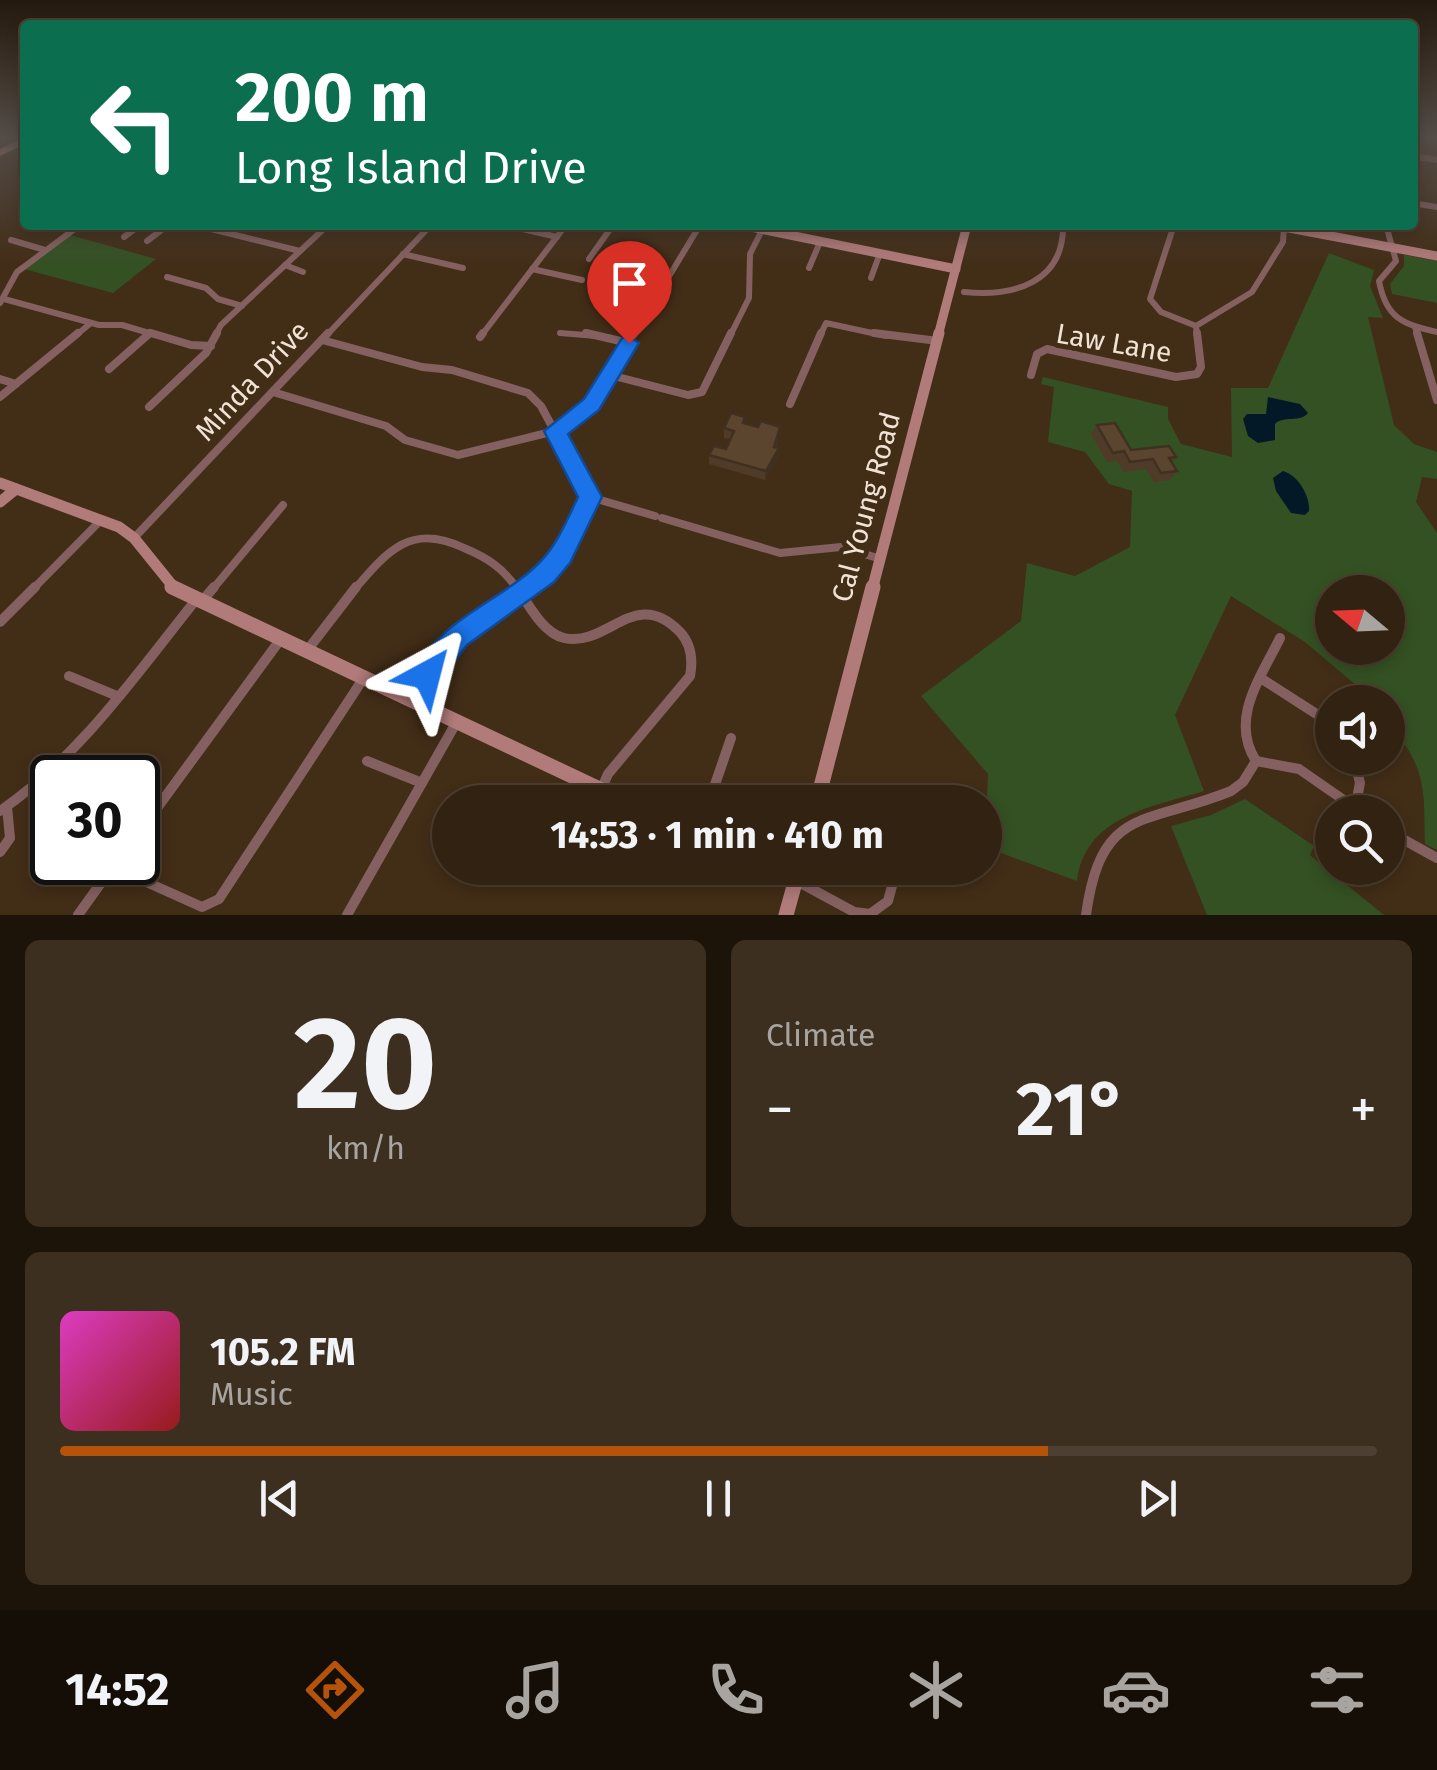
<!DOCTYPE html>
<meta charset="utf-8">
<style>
body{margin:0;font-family:"Fira Sans",sans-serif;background:#3d2f1f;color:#f1f3f6;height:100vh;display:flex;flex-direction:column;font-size:38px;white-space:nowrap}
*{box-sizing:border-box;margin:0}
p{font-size:32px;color:#a8a49f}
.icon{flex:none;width:55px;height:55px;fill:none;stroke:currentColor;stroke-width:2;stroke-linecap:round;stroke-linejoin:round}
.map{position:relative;height:915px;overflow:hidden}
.drawer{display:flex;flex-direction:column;gap:25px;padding:25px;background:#1c1309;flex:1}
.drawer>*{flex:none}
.top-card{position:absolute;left:20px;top:20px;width:1398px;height:210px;border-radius:10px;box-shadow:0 5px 15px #0003,0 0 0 2px #4d3f31;background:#0b6e4f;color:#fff;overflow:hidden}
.needle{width:65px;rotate:289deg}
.buttons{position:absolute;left:1315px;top:575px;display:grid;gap:20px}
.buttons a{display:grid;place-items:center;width:90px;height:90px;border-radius:50%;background:#322211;box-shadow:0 5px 15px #0003,0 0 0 2px #4d3f31;font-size:50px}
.speed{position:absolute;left:30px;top:755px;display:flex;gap:20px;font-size:50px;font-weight:700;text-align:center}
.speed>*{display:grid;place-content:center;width:130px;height:130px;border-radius:50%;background:#322211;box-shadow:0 5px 15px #0003,0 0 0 2px #4d3f31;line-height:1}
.speed .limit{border:5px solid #111;border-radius:15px;background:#fff;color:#111}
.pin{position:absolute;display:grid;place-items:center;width:85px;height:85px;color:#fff;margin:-102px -42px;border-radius:50% 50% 50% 0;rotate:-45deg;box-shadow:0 0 10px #0007}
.pin .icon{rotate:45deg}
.me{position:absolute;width:110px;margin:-55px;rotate:38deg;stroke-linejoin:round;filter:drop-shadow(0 0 8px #0008)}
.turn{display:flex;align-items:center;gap:35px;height:210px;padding:0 50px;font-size:45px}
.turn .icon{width:130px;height:130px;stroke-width:2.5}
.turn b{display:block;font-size:70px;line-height:85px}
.big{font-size:75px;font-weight:700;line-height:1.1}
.drawer .widget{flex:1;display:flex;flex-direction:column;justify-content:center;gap:15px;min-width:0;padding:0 35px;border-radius:15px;background:#3d2f1f}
.drawer .dial{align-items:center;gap:0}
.dial b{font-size:130px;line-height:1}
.song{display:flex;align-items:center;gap:30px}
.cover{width:120px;height:120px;border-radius:15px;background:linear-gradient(135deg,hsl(310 70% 55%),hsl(0 70% 35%))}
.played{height:10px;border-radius:5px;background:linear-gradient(90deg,#b45309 75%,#4d3f31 75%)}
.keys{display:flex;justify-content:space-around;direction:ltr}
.heat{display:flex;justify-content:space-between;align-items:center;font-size:55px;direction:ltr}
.drawer .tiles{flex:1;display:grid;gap:25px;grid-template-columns:1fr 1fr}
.widget:last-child{grid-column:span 2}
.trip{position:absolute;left:432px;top:785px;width:570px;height:100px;border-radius:50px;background:#322211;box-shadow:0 5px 15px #0003,0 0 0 2px #4d3f31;font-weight:700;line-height:100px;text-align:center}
.menu{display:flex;height:160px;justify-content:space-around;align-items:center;background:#140e07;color:#a8a49f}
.menu .icon{width:70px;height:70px}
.menu .selected{color:#b45309}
.menu b{font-size:45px;color:#f1f3f6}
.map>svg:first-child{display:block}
.green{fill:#345123;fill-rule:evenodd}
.water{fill:#031927}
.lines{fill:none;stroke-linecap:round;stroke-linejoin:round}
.street-far2{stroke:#846160;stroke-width:6}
.street-far1{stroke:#846160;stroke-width:8}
.street{stroke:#846160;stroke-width:10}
.secondary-far2{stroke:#b17b7a;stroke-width:9}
.secondary-far1{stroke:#b17b7a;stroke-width:11}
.secondary{stroke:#b17b7a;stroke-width:15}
.highway{fill:#f49f9f;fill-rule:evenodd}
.wall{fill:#4f3b28}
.shaded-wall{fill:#403021}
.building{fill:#5c452f;stroke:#403021;stroke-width:2.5}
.route{fill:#1a73e8;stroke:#114b97;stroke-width:2.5}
.labels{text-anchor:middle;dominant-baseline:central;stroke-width:10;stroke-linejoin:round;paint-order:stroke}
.street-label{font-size:28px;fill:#f1e3d6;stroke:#422d17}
</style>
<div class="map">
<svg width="1437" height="915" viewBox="0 0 1437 915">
<rect width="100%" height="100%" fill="#422d17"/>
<g class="green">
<path d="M70,235L156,259L113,293L24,269Z"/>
<path d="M1329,253L1374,270L1370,286L1383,318L1368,317L1394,425L1414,444L1437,452V479L1422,477L1416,502L1437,533V850L1425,844C1424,821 1426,796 1419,773C1412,749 1388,726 1388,702H1376L1305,642L1231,596L1175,715L1204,791C1152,807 1085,816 1077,881L985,847L988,774L921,696L1021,621L1027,563L1075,576L1130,547L1132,491L1109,484L1085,452L1048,442L1054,387L1041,384L1043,377L1168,407V419L1181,444L1232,457L1231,388H1268ZM1332,592H1388V648H1332Z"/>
<path d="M1404,255L1437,261V303L1392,294L1390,284L1404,266Z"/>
<path d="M1245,799L1314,846L1310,855L1384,915H1207L1171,826L1211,815Z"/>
</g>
<g class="water">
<path d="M1268,397L1300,404L1308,413C1300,423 1284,415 1275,424V440L1258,443L1248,436L1243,419L1247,414H1266Z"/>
<path d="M1283,471C1298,475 1310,496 1309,511L1305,515L1291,513L1276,491L1273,478Z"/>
</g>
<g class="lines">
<g class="street-far2">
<path d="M1412,156L1437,160"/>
<path d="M1412,203L1437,207"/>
<path d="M195,225L300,251"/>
<path d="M505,225L557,237"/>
<path d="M1174,225L1150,299L1161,312L1196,326"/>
<path d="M1386,225L1396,261L1379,281C1386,318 1402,324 1437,332"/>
<path d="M124,237L140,225"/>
<path d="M11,240L45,250"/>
<path d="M147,241L168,225"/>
<path d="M403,254L463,268"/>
<path d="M589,259L613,225"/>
<path d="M285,265L303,272"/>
<path d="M809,268L820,242"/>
<path d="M532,269L582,280"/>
<path d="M167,277L206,288L218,299L242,306"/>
<path d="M871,278L880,253"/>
<path d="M964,292C1013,297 1064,283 1063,225"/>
<path d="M4,299L99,325H122L159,336"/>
<path d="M0,303L17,272L80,225"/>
<path d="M1415,327L1418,336"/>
<path d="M560,333L597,336"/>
<path d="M75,336L91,323"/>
<path d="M147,336L150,333"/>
<path d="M215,336L221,325L328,225"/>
<path d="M326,336L431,225"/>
<path d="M481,336L566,225"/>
<path d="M633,336L700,225"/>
<path d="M730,336L749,298L750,254L762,230"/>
<path d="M820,336L826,323L886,336"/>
<path d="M1197,336L1196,326L1252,292L1283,242L1284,227"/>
</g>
<g class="street-far1">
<path d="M151,333L191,345L211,346"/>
<path d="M586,333L629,343"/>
<path d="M874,333L938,341"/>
<path d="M1417,333L1437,400"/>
<path d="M480,337L483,333"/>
<path d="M322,340L422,367L452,370L528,393L541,406L590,497"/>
<path d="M109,369L150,333"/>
<path d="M610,375L688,395L702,392L731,333"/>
<path d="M1031,375L1037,354L1047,349L1176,377L1197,374L1201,367L1197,333"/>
<path d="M0,379L16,384"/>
<path d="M273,392L386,426L405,440L458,455L555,431L575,420L591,404L634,333"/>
<path d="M0,397L78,333"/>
<path d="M790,404L821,333"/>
<path d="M149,407L206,353L217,333"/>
<path d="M590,497L655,516"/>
<path d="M662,518L780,553L841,547L881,559"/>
<path d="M134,538L328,333"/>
<path d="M32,590L101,520"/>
<path d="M212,590L283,505"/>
<path d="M354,590C388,550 411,523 464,548C488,558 503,568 518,590"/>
<path d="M520,590L554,565L590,497"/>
</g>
<g class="street">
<path d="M517,587C528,604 543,633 564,638C608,648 635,585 680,632C692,645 693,660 690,676L608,774L601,790"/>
<path d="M203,600L214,587"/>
<path d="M0,622L35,587"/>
<path d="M306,652L356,587"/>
<path d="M69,676L117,696"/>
<path d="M1262,679L1332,724"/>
<path d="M409,700L457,636L524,587"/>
<path d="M1354,758L1360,783L1355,808"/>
<path d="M367,761L422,783"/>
<path d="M1256,761C1229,719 1261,677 1280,638"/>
<path d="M709,802L731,738"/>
<path d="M0,811C80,756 135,676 195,601"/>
<path d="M1388,831L1437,858"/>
<path d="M138,834L280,640"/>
<path d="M0,852L10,838L7,807"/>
<path d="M113,867L202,907L219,899L363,679"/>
<path d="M795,880L854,912L870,914L888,901L896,871"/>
<path d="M78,915L116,862"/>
<path d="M347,915L456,723"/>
<path d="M1086,915C1101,805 1145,826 1231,791L1243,782L1256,761L1299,769L1361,812"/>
</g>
<g class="secondary-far2">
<path d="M741,225L956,269"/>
<path d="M1273,225L1437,256"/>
<path d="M938,336L967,225"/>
</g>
<g class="secondary-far1">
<path d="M0,483L119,527L134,538L176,590"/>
<path d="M0,502L16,489"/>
<path d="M872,590L939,333"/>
</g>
<g class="secondary">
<path d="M172,587L627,802"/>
<path d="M817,802L873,587"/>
<path d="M764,868L795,880"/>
<path d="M786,915L799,868"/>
</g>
<path class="highway" d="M25,137V144L0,156V149Z"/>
</g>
<g class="wall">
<path d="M745,423L758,427H780L776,448H779L778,458L765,480L709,464V455L726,449L730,439L724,438V428Z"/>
<path d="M1097,425L1131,450L1176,457L1172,463L1177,471L1170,480L1154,482L1146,469L1124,472L1117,461L1107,462L1091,434Z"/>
</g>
<path class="shaded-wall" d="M779,448L778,458L765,480L766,471Z"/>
<g class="building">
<path d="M731,413L745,417L743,423L758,427L761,421L780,427L774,447L779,448L766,471L709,455L714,446L726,449L734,431L724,428Z"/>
<path d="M1115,423L1131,450L1169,446L1176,457L1169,458L1177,471L1161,473L1153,459L1130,462L1124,451L1113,453L1097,425Z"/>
</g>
<linearGradient id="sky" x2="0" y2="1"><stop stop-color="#24190d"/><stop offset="0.52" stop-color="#544c47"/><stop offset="1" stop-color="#544c47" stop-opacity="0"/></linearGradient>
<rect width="1437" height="265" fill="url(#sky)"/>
<path class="route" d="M629,336L639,343L599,410L568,434L602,497L570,563L554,582L467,645L437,684L427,688L417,684L413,675C438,619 499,603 539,563C557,545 567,520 578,497L544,431L584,399L622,338Z"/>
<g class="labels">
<g class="street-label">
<text transform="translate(1114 343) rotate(10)">Law Lane</text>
<text transform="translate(252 381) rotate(-47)">Minda Drive</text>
<text transform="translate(866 507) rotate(-75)">Cal Young Road</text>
</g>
</g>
</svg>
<div class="buttons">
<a><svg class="needle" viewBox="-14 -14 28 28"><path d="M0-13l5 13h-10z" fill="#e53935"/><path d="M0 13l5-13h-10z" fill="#a8a49f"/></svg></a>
<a><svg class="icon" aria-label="sound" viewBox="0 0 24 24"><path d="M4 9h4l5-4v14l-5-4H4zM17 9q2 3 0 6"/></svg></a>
<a><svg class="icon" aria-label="search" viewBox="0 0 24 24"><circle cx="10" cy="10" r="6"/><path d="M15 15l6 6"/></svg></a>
</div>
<div class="speed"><div class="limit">30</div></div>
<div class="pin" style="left:629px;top:343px;background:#d93025"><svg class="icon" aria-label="arrive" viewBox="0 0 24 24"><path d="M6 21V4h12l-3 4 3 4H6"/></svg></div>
<svg class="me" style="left:427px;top:675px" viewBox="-20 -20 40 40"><path d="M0-17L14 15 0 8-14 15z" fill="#1a73e8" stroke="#fff" stroke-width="4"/></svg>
<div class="trip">14:53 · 1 min · 410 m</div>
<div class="top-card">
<div class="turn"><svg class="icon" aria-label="left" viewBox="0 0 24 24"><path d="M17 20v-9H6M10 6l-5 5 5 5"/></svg><div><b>200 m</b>Long Island Drive</div></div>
</div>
</div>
<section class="drawer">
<div class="tiles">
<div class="widget dial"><b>20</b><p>km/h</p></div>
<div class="widget"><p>Climate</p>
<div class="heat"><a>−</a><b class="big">21°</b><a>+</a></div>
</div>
<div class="widget">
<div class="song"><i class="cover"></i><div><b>105.2 FM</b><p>Music</p></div></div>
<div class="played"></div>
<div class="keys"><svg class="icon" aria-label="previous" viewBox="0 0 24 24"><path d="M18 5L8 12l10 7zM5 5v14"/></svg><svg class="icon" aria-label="pause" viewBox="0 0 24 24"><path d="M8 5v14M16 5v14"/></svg><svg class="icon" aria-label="next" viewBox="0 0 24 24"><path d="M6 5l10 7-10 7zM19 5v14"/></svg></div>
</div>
</div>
</section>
<nav class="menu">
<b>14:52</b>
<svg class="icon selected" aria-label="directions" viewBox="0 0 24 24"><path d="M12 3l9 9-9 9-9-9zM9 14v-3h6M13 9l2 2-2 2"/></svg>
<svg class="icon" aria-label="music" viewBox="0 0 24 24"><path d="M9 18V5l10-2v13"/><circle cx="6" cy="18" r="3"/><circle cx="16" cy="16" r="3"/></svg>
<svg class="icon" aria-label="phone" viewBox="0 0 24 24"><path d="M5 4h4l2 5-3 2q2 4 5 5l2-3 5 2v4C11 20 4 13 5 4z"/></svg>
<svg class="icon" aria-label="climate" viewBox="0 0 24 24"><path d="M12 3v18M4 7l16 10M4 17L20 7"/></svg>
<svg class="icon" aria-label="car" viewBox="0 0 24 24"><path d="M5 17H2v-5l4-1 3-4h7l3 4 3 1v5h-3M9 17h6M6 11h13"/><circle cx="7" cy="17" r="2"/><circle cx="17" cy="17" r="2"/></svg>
<svg class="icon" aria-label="filters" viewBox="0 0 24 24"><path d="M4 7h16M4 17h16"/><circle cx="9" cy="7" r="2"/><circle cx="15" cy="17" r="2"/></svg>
</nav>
